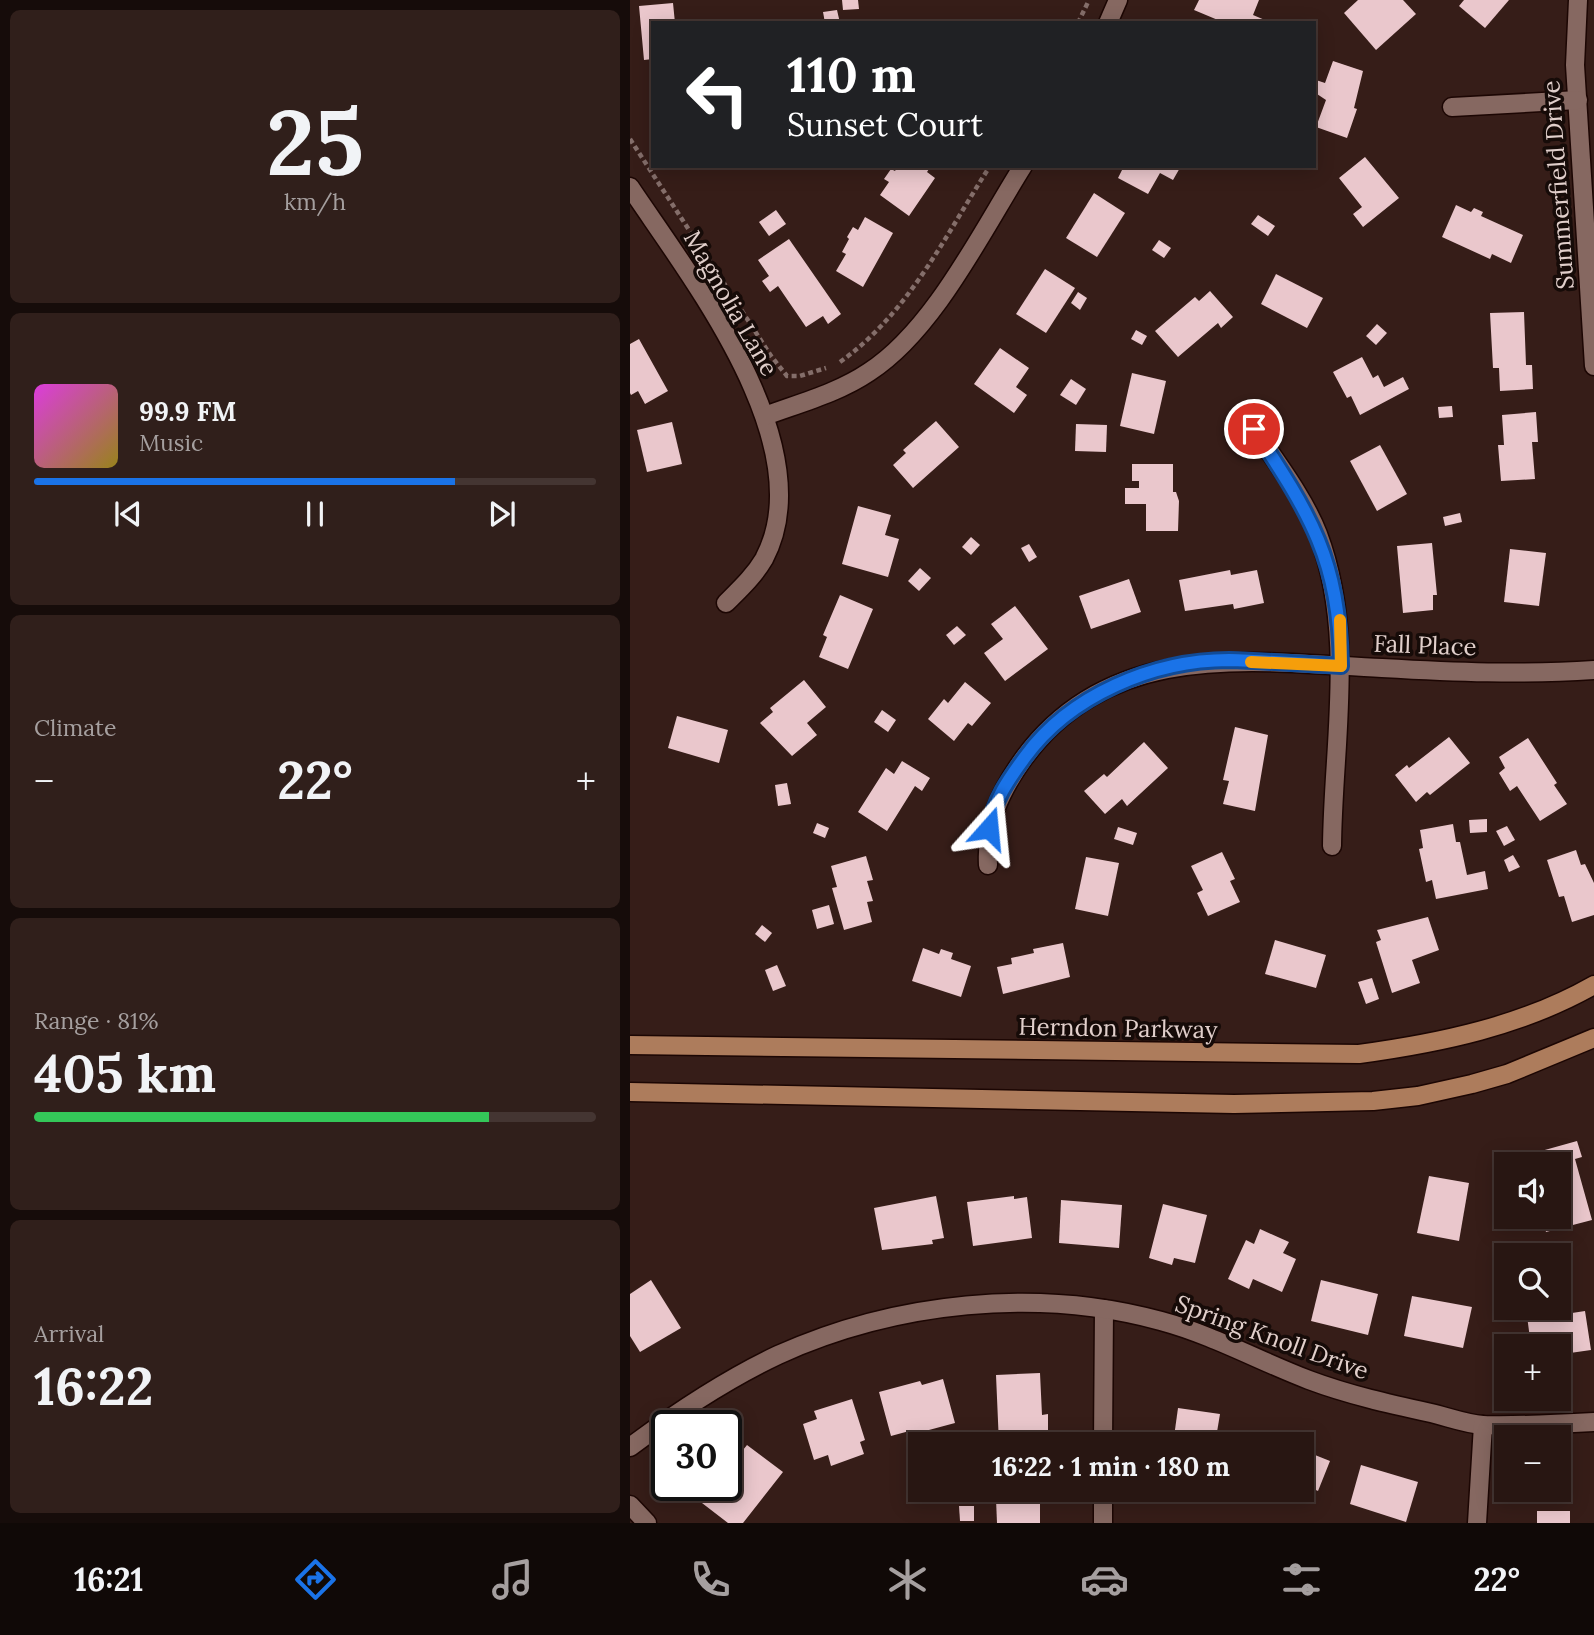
<!DOCTYPE html>
<meta charset="utf-8">
<style>
body{margin:0;font-family:Lora,serif;background:#301f1b;color:#f1f3f6;height:100vh;display:flex;flex-direction:column;font-size:26px;white-space:nowrap}
*{box-sizing:border-box;margin:0}
p{font-size:23px;color:#a59f9f}
.icon{flex:none;width:38px;height:38px;fill:none;stroke:currentColor;stroke-width:2;stroke-linecap:round;stroke-linejoin:round}
.map{position:relative;flex:1;overflow:hidden}
.details{display:flex;flex-direction:column;gap:10px;padding:10px;background:#160c0a;width:630px}
.details>*{flex:none}
.top-card{position:absolute;left:21px;top:21px;width:665px;height:147px;border-radius:0px;box-shadow:0 4px 18px #0003,0 0 0 2px #443532;background:#202124;color:#fff;overflow:hidden}
.fabs{position:absolute;left:864px;top:1152px;display:grid;gap:14px}
.fabs a{display:grid;place-items:center;width:77px;height:77px;border-radius:0px;background:#281612;box-shadow:0 4px 18px #0003,0 0 0 2px #443532;font-size:35px}
.speed{position:absolute;left:21px;top:1410px;display:flex;gap:14px;font-size:35px;font-weight:700;text-align:center}
.speed>*{display:grid;place-content:center;width:91px;height:91px;border-radius:50%;background:#281612;box-shadow:0 4px 18px #0003,0 0 0 2px #443532;line-height:1}
.speed .limit{border:4px solid #111;border-radius:10px;background:#fff;color:#111}
.pin{position:absolute;display:grid;place-items:center;width:60px;height:60px;color:#fff;margin:-30px;border:4px solid #fff;border-radius:50%;box-shadow:0 2px 7px #0007}
.me{position:absolute;width:77px;margin:-38px;rotate:18deg;stroke-linejoin:round;filter:drop-shadow(0 0 5px #0008)}
.turn{display:flex;align-items:center;gap:24px;height:147px;padding:0 21px;font-size:32px}
.turn .icon{width:91px;height:91px;stroke-width:2.5}
.turn b{display:block;font-size:49px;line-height:60px}
.big{font-size:52px;font-weight:800;line-height:1.1}
.details .widget{flex:1;display:flex;flex-direction:column;justify-content:center;gap:10px;min-width:0;padding:0 24px;border-radius:10px;background:#301f1b}
.details .dial{align-items:center;gap:0}
.dial b{font-size:91px;line-height:1}
.song{display:flex;align-items:center;gap:21px}
.cover{width:84px;height:84px;border-radius:10px;background:linear-gradient(135deg,hsl(300 70% 55%),hsl(50 70% 35%))}
.played{height:7px;border-radius:4px;background:linear-gradient(90deg,#1a73e8 75%,#443532 75%)}
.keys{display:flex;justify-content:space-around;direction:ltr}
.heat{display:flex;justify-content:space-between;align-items:center;font-size:38px;direction:ltr}
.charge{height:10px;border-radius:5px;background:linear-gradient(90deg,#34c759 81%,#443532 0)}
.trip{position:absolute;left:278px;top:1432px;width:406px;height:70px;border-radius:0px;background:#281612;box-shadow:0 4px 18px #0003,0 0 0 2px #443532;font-weight:800;line-height:70px;text-align:center}
.tab-bar{display:flex;height:112px;justify-content:space-around;align-items:center;background:#100907;color:#a59f9f}
.tab-bar .icon{width:49px;height:49px}
.tab-bar .current{color:#1a73e8}
.tab-bar b{font-size:32px;color:#f1f3f6}
main{display:flex;flex:1;min-height:0}
.map>svg:first-child{display:block}
.building{fill:#eac7cc}
.lines{fill:none;stroke-linecap:round;stroke-linejoin:round}
.minor-casing{stroke:#1c0603;stroke-width:21}
.major-casing{stroke:#1c0603;stroke-width:21}
.path{stroke:#846e6a;stroke-width:4.5;stroke-dasharray:5 3.5;stroke-linecap:butt}
.minor{stroke:#866861;stroke-width:18}
.major{stroke:#ad7c5c;stroke-width:18}
.route-casing{stroke:#114b97;stroke-width:18}
.route{stroke:#1a73e8;stroke-width:12}
.slow{stroke:#f59e0b;stroke-width:12}
.labels{text-anchor:middle;dominant-baseline:central;stroke-width:7;stroke-linejoin:round;paint-order:stroke}
.street-label{font-size:24px;fill:#e1cfcb;stroke:#160b08}
</style>
<main>
<section class="details">
<div class="widget dial"><b>25</b><p>km/h</p></div>
<div class="widget">
<div class="song"><i class="cover"></i><div><b>99.9 FM</b><p>Music</p></div></div>
<div class="played"></div>
<div class="keys"><svg class="icon" aria-label="previous" viewBox="0 0 24 24"><path d="M18 5L8 12l10 7zM5 5v14"/></svg><svg class="icon" aria-label="pause" viewBox="0 0 24 24"><path d="M8 5v14M16 5v14"/></svg><svg class="icon" aria-label="next" viewBox="0 0 24 24"><path d="M6 5l10 7-10 7zM19 5v14"/></svg></div>
</div>
<div class="widget"><p>Climate</p>
<div class="heat"><a>−</a><b class="big">22°</b><a>+</a></div>
</div>
<div class="widget"><p>Range · 81%</p><b class="big">405 km</b><div class="charge"></div></div>
<div class="widget"><p>Arrival</p><b class="big">16:22</b></div>
</section>
<div class="map">
<svg width="964" height="1523" viewBox="0 0 964 1523">
<rect width="100%" height="100%" fill="#361d18"/>
<g class="building">
<path d="M212,0H228L229,9L213,10Z"/>
<path d="M569,0H629L623,15L642,23H595L564,10Z"/>
<path d="M728,0H773L786,14L746,50L714,13Z"/>
<path d="M834,0H879L855,28L829,6Z"/>
<path d="M43,3L45,23H23V59L14,60L9,6Z"/>
<path d="M207,10L210,23H195L193,12Z"/>
<path d="M703,61L733,71L724,108L727,109L717,138L686,127L696,100L684,92V86L686,80L695,83Z"/>
<path d="M735,157L769,198L733,227L723,214L732,207L709,178Z"/>
<path d="M268,166H301L297,172L305,178L279,216L250,195L259,182L254,179L261,169L265,171Z"/>
<path d="M494,166H551L543,180L530,173L518,194L488,178Z"/>
<path d="M464,193L495,213L467,257L436,238Z"/>
<path d="M826,205L841,212L844,208L853,212L851,216L893,235L881,263L862,254L860,259L812,237Z"/>
<path d="M146,210L156,224L139,236L129,222Z"/>
<path d="M628,215L645,226L638,236L621,224Z"/>
<path d="M235,217L263,233L233,287L206,271L216,254L212,252L219,239L217,237L223,227L228,230Z"/>
<path d="M159,239L211,314L198,324L193,316L176,327L148,286L140,292L132,281L139,276L128,260Z"/>
<path d="M529,240L541,248L534,258L522,250Z"/>
<path d="M415,269L445,288L416,333L386,314Z"/>
<path d="M646,274L693,298L677,328L631,304Z"/>
<path d="M580,291L603,317L591,328L588,323L548,357L525,331L565,297L569,301Z"/>
<path d="M448,292L457,298L450,310L441,303Z"/>
<path d="M894,312L896,365H902L903,389L870,391L869,368H863L860,313Z"/>
<path d="M747,324L757,333L746,345L736,336Z"/>
<path d="M506,330L517,336L512,345L501,339Z"/>
<path d="M9,339L38,391L15,404L8,391L1,395L0,393V344Z"/>
<path d="M370,348L399,368L386,387L397,395L384,413L344,384Z"/>
<path d="M732,357L743,378L748,375L754,387L773,377L779,389L730,415L721,396L717,398L703,372Z"/>
<path d="M502,373L536,381L524,434L490,426Z"/>
<path d="M441,379L456,389L446,405L430,395Z"/>
<path d="M822,406L823,417L809,418L808,407Z"/>
<path d="M906,412L908,442H902L905,479L871,481L868,445H874L872,415Z"/>
<path d="M306,421L329,447L283,488L263,465L276,453L273,450Z"/>
<path d="M42,422L52,464L17,472L7,430Z"/>
<path d="M446,424L477,425L476,452L445,451Z"/>
<path d="M750,445L777,494L747,511L720,461Z"/>
<path d="M502,464H543V492H546L549,501L548,531H516V504H495V488H509V481H502Z"/>
<path d="M228,506L261,515L255,535L269,539L258,577L212,564Z"/>
<path d="M830,513L832,522L815,526L813,517Z"/>
<path d="M341,537L350,545L341,555L332,547Z"/>
<path d="M802,543L807,595H803V610L773,613L767,546Z"/>
<path d="M399,544L407,557L399,562L391,548Z"/>
<path d="M880,549L916,553L909,606L874,602Z"/>
<path d="M290,568L301,578L289,591L278,581Z"/>
<path d="M600,570L601,575L627,570L634,603L604,609L603,604L555,611L549,580Z"/>
<path d="M499,579L511,612L461,629L449,596Z"/>
<path d="M210,595L243,609L218,669L189,657L197,637L193,635Z"/>
<path d="M385,606L418,649L375,681L354,653L373,639L361,624Z"/>
<path d="M327,626L336,635L324,645L316,635Z"/>
<path d="M174,680L196,707L177,723L187,735L162,756L130,723L143,712L140,708Z"/>
<path d="M335,682L361,703L342,726L338,723L324,741L298,719L314,699L318,703Z"/>
<path d="M252,710L266,720L258,732L244,722Z"/>
<path d="M47,716L98,730L89,763L38,748Z"/>
<path d="M605,727L638,735L625,811L593,804L599,781L593,780Z"/>
<path d="M819,737L840,763L800,795L797,792L786,802L765,775L777,765L779,768Z"/>
<path d="M898,738L927,783L924,785L937,804L910,821L887,786L880,791L869,773L875,768L869,757Z"/>
<path d="M514,742L538,768L497,806L492,799L475,814L454,791L474,774L477,777Z"/>
<path d="M272,761L300,778L292,791L285,786L257,831L228,812L256,768L264,774Z"/>
<path d="M157,783L161,804L148,806L145,785Z"/>
<path d="M857,819V832L840,833L839,820Z"/>
<path d="M187,823L199,828L195,838L183,833Z"/>
<path d="M823,824L826,842H830L837,875L855,871L858,889L806,899L802,880L796,882L789,849L793,848L790,830Z"/>
<path d="M877,826L885,840L874,846L866,831Z"/>
<path d="M488,827L507,833L503,845L484,839Z"/>
<path d="M946,850L951,865L955,864L964,883V915L942,922L934,896L929,897L917,860Z"/>
<path d="M592,852L605,879L600,881L610,902L578,916L567,893L573,890L561,866Z"/>
<path d="M883,855L890,867L879,872L874,860Z"/>
<path d="M236,856L243,880L237,881L243,901L237,902L242,922L214,930L202,888L207,887L201,866Z"/>
<path d="M456,857L489,863L478,916L445,909Z"/>
<path d="M199,905L204,924L187,929L182,910Z"/>
<path d="M798,917L809,950L782,960L790,983L762,993L746,942L751,940L747,930Z"/>
<path d="M132,925L142,933L135,942L125,934Z"/>
<path d="M645,940L696,955L686,988L635,974Z"/>
<path d="M433,943L440,977L373,994L367,967L382,964L381,958L404,953L403,949Z"/>
<path d="M293,948L309,954L311,949L323,953L321,959L341,966L331,997L282,981Z"/>
<path d="M147,965L156,986L143,991L135,970Z"/>
<path d="M742,978L749,999L736,1004L728,982Z"/>
<path d="M947,1141L952,1157L945,1159L962,1220L916,1232L912,1216H929V1164H907L904,1153Z"/>
<path d="M799,1176L839,1183L829,1241L787,1233Z"/>
<path d="M306,1196L314,1238L302,1240L303,1244L252,1250L244,1208Z"/>
<path d="M384,1196V1199L397,1197L402,1238L343,1246L337,1202Z"/>
<path d="M431,1200L492,1205L489,1248L429,1243Z"/>
<path d="M533,1204L577,1215L565,1263L544,1258L542,1265L519,1258Z"/>
<path d="M630,1229L659,1242L653,1253L666,1259L652,1292L623,1279L619,1289L598,1279L616,1240L624,1244Z"/>
<path d="M21,1280L51,1328L10,1352L0,1336V1294Z"/>
<path d="M691,1280L748,1294L738,1335L681,1321Z"/>
<path d="M782,1296L842,1307L833,1348L774,1336Z"/>
<path d="M941,1309L942,1313L955,1311L961,1350L940,1353L941,1358L929,1360V1346H901L897,1316Z"/>
<path d="M410,1373L412,1415L418,1414V1432H410V1444H369L366,1375Z"/>
<path d="M313,1379L325,1423L284,1434L283,1430L261,1436L249,1392L290,1381L292,1385Z"/>
<path d="M222,1399L235,1440L230,1442L234,1454L201,1466L198,1455L184,1460L173,1424L187,1419L184,1411Z"/>
<path d="M548,1408L590,1414L585,1444H543Z"/>
<path d="M117,1445L153,1472L113,1523H98L72,1503L85,1486H96V1471Z"/>
<path d="M675,1451L700,1461L688,1491L677,1486L670,1501L651,1493L646,1503L629,1496L632,1489H672V1458Z"/>
<path d="M731,1465L788,1482L776,1522L720,1504Z"/>
<path d="M410,1498V1523H367L366,1499Z"/>
<path d="M329,1506H344V1521H330Z"/>
<rect x="907" y="1511" width="33" height="12"/>
</g>
<g class="lines">
<g class="minor-casing">
<g id="minor">
<path d="M948,0L945,65L964,366"/>
<path d="M478,23L488,0"/>
<path d="M822,107L948,100"/>
<path d="M0,187C60,277 194,446 134,559C124,576 110,589 96,603"/>
<path d="M135,416C170,403 208,393 239,372C304,330 352,231 393,166"/>
<path d="M624,429C646,462 673,496 688,534C726,635 703,742 702,846"/>
<path d="M358,865C356,822 369,793 394,758C482,638 624,662 752,668C822,672 894,675 964,670"/>
<path d="M473,1444L474,1309"/>
<path d="M0,1447C47,1412 95,1380 148,1355C265,1302 407,1287 531,1321C583,1335 629,1361 679,1380C719,1395 760,1404 801,1413C818,1417 836,1424 853,1425C889,1426 927,1424 964,1422"/>
<path d="M0,1505L17,1523"/>
<path d="M473,1523V1489"/>
<path d="M847,1523L853,1425"/>
</g>
</g>
<g class="major-casing">
<g id="major">
<path d="M0,1045L729,1054C810,1043 892,1026 964,985"/>
<path d="M0,1092L604,1104L743,1101L788,1096L842,1084L877,1074L964,1038"/>
</g>
</g>
<g class="path">
<path d="M448,23L459,0"/>
<path d="M0,139L72,250"/>
<path d="M79,260L141,356L157,376H170L196,368"/>
<path d="M210,362C279,313 315,236 360,166"/>
</g>
<use href="#minor" class="minor"/>
<use href="#major" class="major"/>
</g>
<g class="lines">
<g class="route-casing">
<path id="route" d="M359,828C364,800 378,780 395,757C440,695 524,660 599,660C636,661 674,664 711,666C709,559 681,516 624,429"/>
</g>
<use href="#route" class="route"/>
<path class="slow" d="M621,662L711,666L710,620"/>
</g>
<g class="labels">
<g class="street-label">
<text transform="translate(928 185) rotate(-94)">Summerfield Drive</text>
<text transform="translate(101 303) rotate(60)">Magnolia Lane</text>
<text transform="translate(795 645) rotate(2)">Fall Place</text>
<text transform="translate(488 1028) rotate(1)">Herndon Parkway</text>
<text transform="translate(642 1337) rotate(20)">Spring Knoll Drive</text>
</g>
</g>
</svg>
<div class="fabs">
<a><svg class="icon" aria-label="sound" viewBox="0 0 24 24"><path d="M4 9h4l5-4v14l-5-4H4zM17 9q2 3 0 6"/></svg></a>
<a><svg class="icon" aria-label="search" viewBox="0 0 24 24"><circle cx="10" cy="10" r="6"/><path d="M15 15l6 6"/></svg></a>
<a>+</a>
<a>−</a>
</div>
<div class="speed"><div class="limit">30</div></div>
<div class="pin" style="left:624px;top:429px;background:#d93025"><svg class="icon" aria-label="arrive" viewBox="0 0 24 24"><path d="M6 21V4h12l-3 4 3 4H6"/></svg></div>
<svg class="me" style="left:359px;top:828px" viewBox="-20 -20 40 40"><path d="M0-17L14 15 0 8-14 15z" fill="#1a73e8" stroke="#fff" stroke-width="4"/></svg>
<div class="trip">16:22 · 1 min · 180 m</div>
<div class="top-card">
<div class="turn"><svg class="icon" aria-label="left" viewBox="0 0 24 24"><path d="M17 20v-9H6M10 6l-5 5 5 5"/></svg><div><b>110 m</b>Sunset Court</div></div>
</div>
</div>
</main>
<nav class="tab-bar">
<b>16:21</b>
<svg class="icon current" aria-label="directions" viewBox="0 0 24 24"><path d="M12 3l9 9-9 9-9-9zM9 14v-3h6M13 9l2 2-2 2"/></svg>
<svg class="icon" aria-label="music" viewBox="0 0 24 24"><path d="M9 18V5l10-2v13"/><circle cx="6" cy="18" r="3"/><circle cx="16" cy="16" r="3"/></svg>
<svg class="icon" aria-label="phone" viewBox="0 0 24 24"><path d="M5 4h4l2 5-3 2q2 4 5 5l2-3 5 2v4C11 20 4 13 5 4z"/></svg>
<svg class="icon" aria-label="climate" viewBox="0 0 24 24"><path d="M12 3v18M4 7l16 10M4 17L20 7"/></svg>
<svg class="icon" aria-label="car" viewBox="0 0 24 24"><path d="M5 17H2v-5l4-1 3-4h7l3 4 3 1v5h-3M9 17h6M6 11h13"/><circle cx="7" cy="17" r="2"/><circle cx="17" cy="17" r="2"/></svg>
<svg class="icon" aria-label="filters" viewBox="0 0 24 24"><path d="M4 7h16M4 17h16"/><circle cx="9" cy="7" r="2"/><circle cx="15" cy="17" r="2"/></svg>
<b>22°</b>
</nav>
